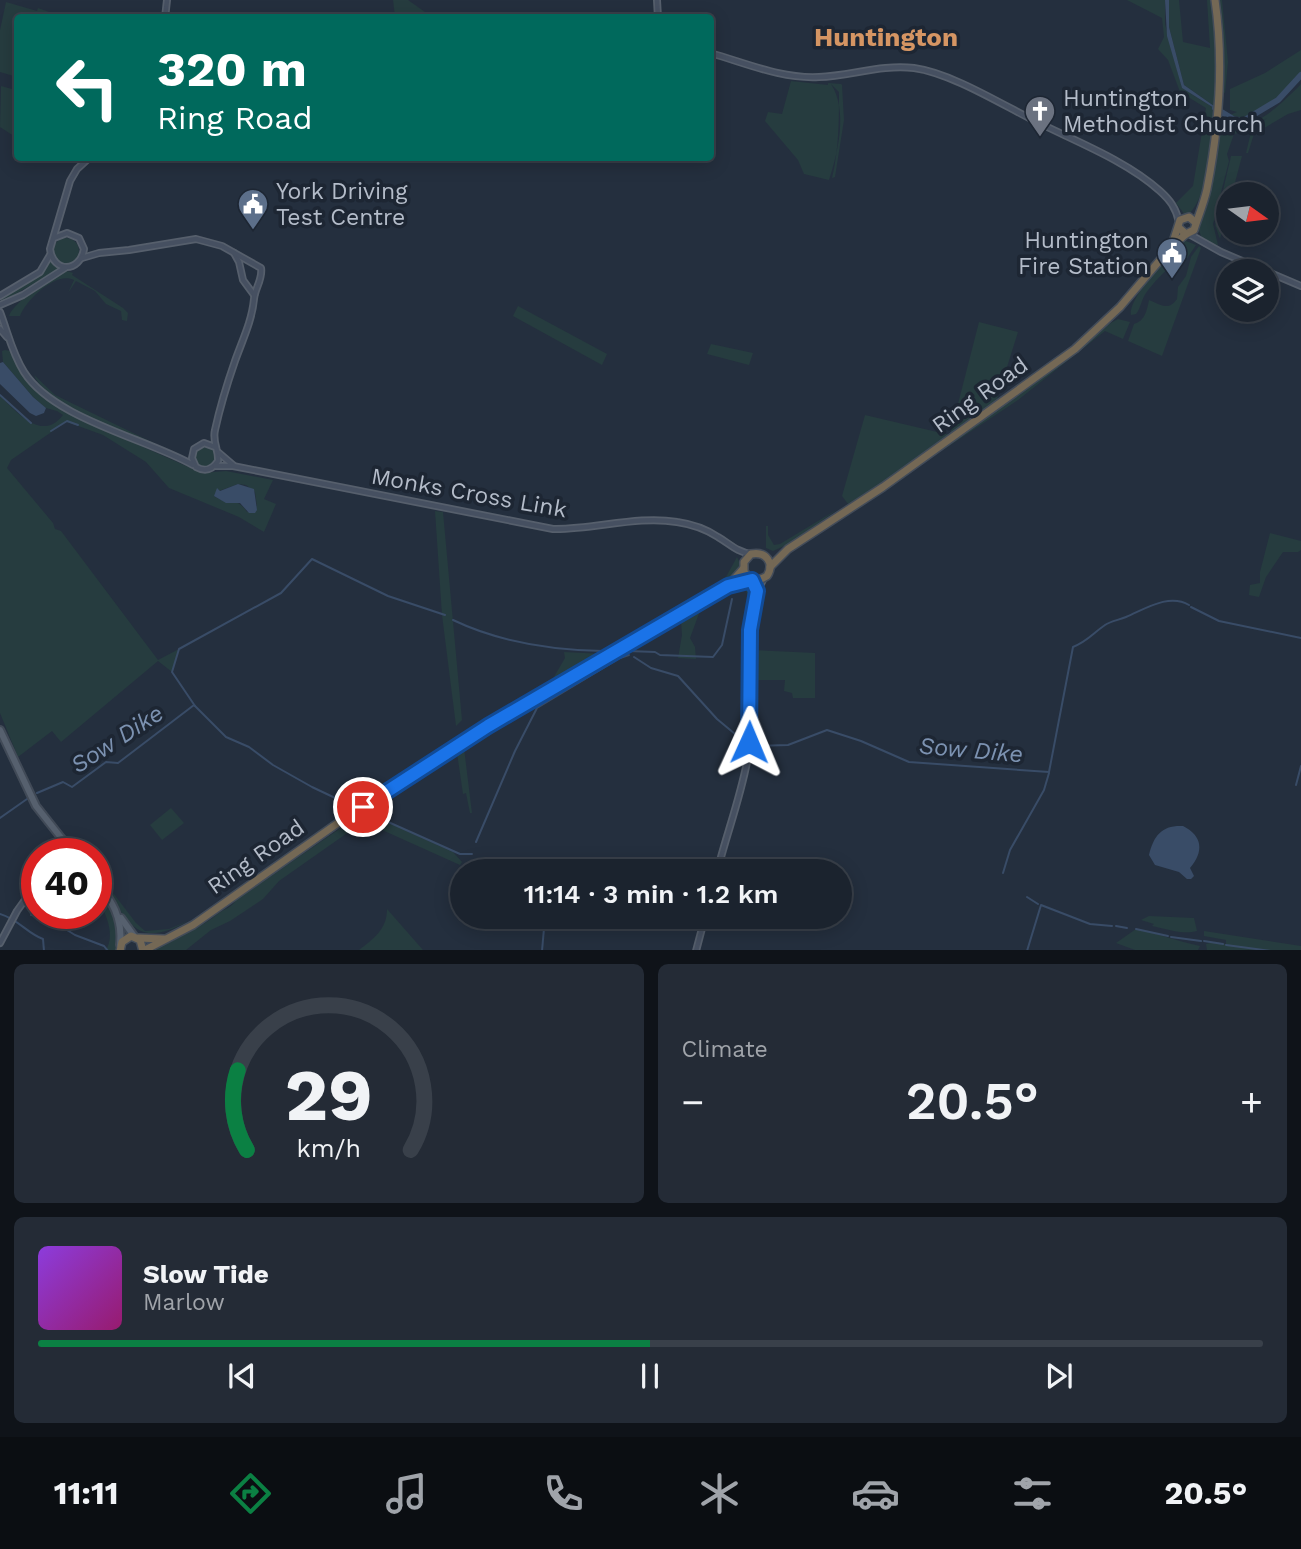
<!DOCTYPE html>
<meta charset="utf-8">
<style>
body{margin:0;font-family:"Work Sans",sans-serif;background:#242b36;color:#f1f3f6;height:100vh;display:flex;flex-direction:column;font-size:26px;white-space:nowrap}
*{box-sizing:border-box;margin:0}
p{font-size:23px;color:#a0a4aa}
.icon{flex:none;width:38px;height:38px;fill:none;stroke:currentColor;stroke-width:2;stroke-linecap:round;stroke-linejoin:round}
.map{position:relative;height:950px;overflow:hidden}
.side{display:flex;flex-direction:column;gap:14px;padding:14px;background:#0f1319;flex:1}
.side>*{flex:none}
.hud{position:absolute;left:14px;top:14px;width:700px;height:147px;border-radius:7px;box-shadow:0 4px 18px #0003,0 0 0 2px #39404a;background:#00695c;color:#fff;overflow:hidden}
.needle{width:46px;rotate:104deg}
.fabs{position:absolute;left:1216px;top:182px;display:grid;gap:14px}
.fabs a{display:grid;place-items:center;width:63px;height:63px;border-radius:50%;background:#1b232e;box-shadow:0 4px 18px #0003,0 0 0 2px #39404a;font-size:35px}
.speed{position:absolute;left:21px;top:838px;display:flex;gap:14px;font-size:35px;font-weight:700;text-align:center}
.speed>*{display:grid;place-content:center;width:91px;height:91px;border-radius:50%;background:#1b232e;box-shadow:0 4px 18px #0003,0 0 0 2px #39404a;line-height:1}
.speed .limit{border:10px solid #d22;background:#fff;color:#111}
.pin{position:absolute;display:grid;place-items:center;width:60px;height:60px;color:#fff;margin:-30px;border:4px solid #fff;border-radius:50%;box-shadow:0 2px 7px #0007}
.me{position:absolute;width:77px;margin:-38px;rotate:1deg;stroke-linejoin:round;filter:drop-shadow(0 0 5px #0008)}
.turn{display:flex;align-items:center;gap:24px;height:147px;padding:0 28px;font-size:32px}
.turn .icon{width:91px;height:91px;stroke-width:2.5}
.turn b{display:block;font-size:49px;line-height:60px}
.big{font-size:52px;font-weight:600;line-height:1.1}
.side .card{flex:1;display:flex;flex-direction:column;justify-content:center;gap:10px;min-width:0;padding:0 24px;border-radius:10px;background:#242b36}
.side .dial{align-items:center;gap:0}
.dial svg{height:182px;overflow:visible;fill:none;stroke:#39404a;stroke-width:7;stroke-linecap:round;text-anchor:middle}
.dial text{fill:#f1f3f6;stroke:none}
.song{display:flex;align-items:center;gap:21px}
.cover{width:84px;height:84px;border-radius:10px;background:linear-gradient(135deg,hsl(270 70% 55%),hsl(320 70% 35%))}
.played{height:7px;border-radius:4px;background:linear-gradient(90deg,#0b8043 50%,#39404a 50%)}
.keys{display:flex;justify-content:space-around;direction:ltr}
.heat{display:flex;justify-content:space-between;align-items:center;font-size:38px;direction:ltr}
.side .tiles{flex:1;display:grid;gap:14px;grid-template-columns:1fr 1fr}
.card:last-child{grid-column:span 2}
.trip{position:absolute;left:450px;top:859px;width:402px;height:70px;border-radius:35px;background:#1b232e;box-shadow:0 4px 18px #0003,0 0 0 2px #39404a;font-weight:600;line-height:70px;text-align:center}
.dock{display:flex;height:112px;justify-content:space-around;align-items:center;background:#0b0e12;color:#a0a4aa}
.dock .icon{width:49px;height:49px}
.dock .selected{color:#0b8043}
.dock b{font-size:32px;color:#f1f3f6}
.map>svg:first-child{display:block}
.green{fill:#263c3f;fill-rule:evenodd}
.water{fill:#394c67}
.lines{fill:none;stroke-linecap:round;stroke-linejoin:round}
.stream{stroke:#394c67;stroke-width:2}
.river{stroke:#394c67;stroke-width:6}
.secondary-casing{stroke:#565f6c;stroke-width:8}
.primary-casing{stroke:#414a57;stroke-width:10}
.highway-casing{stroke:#434c59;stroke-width:10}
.secondary{stroke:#465061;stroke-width:4.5}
.primary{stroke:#56606e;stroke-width:6}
.highway{stroke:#746855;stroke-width:7}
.route-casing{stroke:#114b97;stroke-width:18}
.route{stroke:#1a73e8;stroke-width:12}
.labels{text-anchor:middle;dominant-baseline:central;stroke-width:7;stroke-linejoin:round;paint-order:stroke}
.poi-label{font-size:23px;fill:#b4bcc9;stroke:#1d2633;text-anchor:start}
.street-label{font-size:23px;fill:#b4bcc9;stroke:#1d2633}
.water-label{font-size:24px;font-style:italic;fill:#7c92b1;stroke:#1d2633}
.quarter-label{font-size:26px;font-weight:bold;fill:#d59563;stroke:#1d2633}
</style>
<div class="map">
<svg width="1301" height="951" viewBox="0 0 1301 951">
<rect width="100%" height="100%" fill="#242f3e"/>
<g class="green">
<path d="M393,0H408L432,17H395Z"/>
<path d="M1127,0H1165V24L1182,88L1214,108C1211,138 1210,193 1189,214L1185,215L1176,203L1193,186L1206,108L1180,92L1168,60L1158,49L1164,37L1162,18Z"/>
<path d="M1169,0H1179L1183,42L1210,48L1207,0H1212L1216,48L1214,106L1184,85L1169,27Z"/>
<path d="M1217,0H1222L1228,62L1225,93L1222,92L1223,60Z"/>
<path d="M6,2L37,11L38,8L63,17L18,18L17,77L0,72V30Z"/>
<path d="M1301,50V73C1286,89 1254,126 1230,115L1237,112L1230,110V89L1265,73Z"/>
<path d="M791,81L828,85V83L841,84L842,85L844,120L835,177L832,178C839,149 839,120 839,92L831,84C848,110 838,153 829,180L804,174L798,160L765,121L768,112L782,114Z"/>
<path d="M1301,84V110L1288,114L1254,134L1248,153H1246L1251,132L1267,118L1249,130L1234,134L1227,154L1229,161L1213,224L1218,245L1209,244L1201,236L1197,225L1220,117C1227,120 1233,125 1241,125C1260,126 1288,97 1301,84Z"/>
<path d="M1,86L12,89L17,86V138L0,127Z"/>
<path d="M1231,156H1242L1232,194H1228V206L1220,239L1215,225Z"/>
<circle cx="66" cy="251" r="13"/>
<path d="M1186,241L1196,245L1186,260C1170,263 1156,280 1146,293C1141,300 1141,308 1136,314L1131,315C1127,301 1171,246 1186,241Z"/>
<path d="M1199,246L1201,248L1162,356L1128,341L1134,324C1145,321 1147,310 1149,300C1160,304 1168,312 1177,299L1178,287L1186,276L1191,257Z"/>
<path d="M51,260L61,268L0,303L2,297L41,274Z"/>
<path d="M67,271L73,273L72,275L123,308L128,313L127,321L122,320L121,311L106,304L95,291L76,281L68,293L74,280C56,271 26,300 20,316H9C13,302 56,274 67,271Z"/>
<path d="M518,306L607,354L602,365L513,316Z"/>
<path d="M1118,319L1130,322L1123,339L1105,331L1018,400L943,450L1084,345L1107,325Z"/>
<path d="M979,322L1018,332L997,399L889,479L848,504L842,496L865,415L950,435Z"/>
<path d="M711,344L753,353L749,365L707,354Z"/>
<path d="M5,350L10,351L27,379L64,409L89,423L202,473L226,471L273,480L264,499L276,504L264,532L239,517L169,488L146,462L103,435L70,423L66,422L11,460L7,468L53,523L55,529L61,531L158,660L179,649L172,672L158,661L61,742L52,731L18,757L0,713V396C16,411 42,443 63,415L57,411L46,408L33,397L3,362L2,351ZM238,484L246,485L255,492L257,506L247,512C236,495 228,506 214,496L219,491Z"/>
<path d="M34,375L55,395L166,449C135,437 46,406 34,375Z"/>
<circle cx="205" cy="456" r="11"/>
<path d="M838,509L791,543L773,551L766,548V526H768V535L774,545L780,544Z"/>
<path d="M435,511L443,512L462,720L456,726L442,615Z"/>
<path d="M1270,533L1301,541V550L1298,552H1283L1266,577L1259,597L1249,595L1250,585L1260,583V572Z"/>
<path d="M737,557L741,566L735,575L711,593L597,659L551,682L565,658L564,652L604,654L647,625L714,586L726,577Z"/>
<path d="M751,582L757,588L753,602L749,601L745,587L733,590L701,608L690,638L695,647L696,659L678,658L682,635L681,620L546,697L464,748L472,813H470L466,793L463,794L457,753L370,809L488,730L714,597L737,585Z"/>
<path d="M753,650L815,653V698H793L792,693L784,691L785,680H753Z"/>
<path d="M171,808L184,823L162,840L150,825Z"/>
<path d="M364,812L453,852L462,862L460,865L371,825L365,835L353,829L279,881L263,899L230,921L211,930L186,950L149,951C175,940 197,930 219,913C226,908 231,908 236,900Z"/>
<path d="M102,883L107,885L136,923L145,931L169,929L188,921C135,951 129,921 102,883Z"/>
<path d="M101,894C119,910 118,930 116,950H106C116,934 105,912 97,897Z"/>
<path d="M387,909L423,950H359C373,939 387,930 387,909Z"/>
<path d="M1149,916L1194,918L1197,931C1183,935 1167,929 1152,926L1154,924L1141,920Z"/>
<path d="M1136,929C1159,934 1177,941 1200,946L1198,950H1135L1116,943Z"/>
<path d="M1204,931L1301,946V950H1207L1206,944L1214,942L1226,944V940L1204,936Z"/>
</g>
<g class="water">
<path d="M1165,0H1169V27L1184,85L1214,106V108L1182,88L1167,36Z"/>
<path d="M3,362L33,397L46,408L44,413L36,416L30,413L0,384V363Z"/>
<path d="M238,484L254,489L257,510L255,513H249L240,503H226L214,496L217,488L220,491Z"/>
<path d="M1183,826C1203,836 1204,852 1190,868L1194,876L1191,879H1187L1179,872L1155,865L1149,855C1154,835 1162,825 1183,826Z"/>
<path d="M568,917H579L581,920L587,917L621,918L618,926L613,929L599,924C583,927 584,935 569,922Z"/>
</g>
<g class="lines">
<g class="stream">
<path d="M0,395L31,423"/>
<path d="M51,431L67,421L78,425"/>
<path d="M1191,607L1219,621L1301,638"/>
<path d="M453,620C499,642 551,650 603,651"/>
<path d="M628,651L655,652L660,655L713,657L722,645L732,599"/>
<path d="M634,657L651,668L678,676L717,719L747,744"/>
<path d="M195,706L172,672L179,649L281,593L312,559L388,596L445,615"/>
<path d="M753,746L788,745L827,730L861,741L909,762L1049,772L1073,647C1088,641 1092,634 1105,625C1111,621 1119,620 1126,617C1145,609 1169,593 1189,605"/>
<path d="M1296,785L1301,766"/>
<path d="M37,793L63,782L72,787L106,762L118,763L194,705L226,737L249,747L273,765L312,787L350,805"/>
<path d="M368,813L460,854H472"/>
<path d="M0,818L27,799"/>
<path d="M476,842L515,751L537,708L620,658L629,655"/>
<path d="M1003,873L1010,850L1044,790L1049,773"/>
<path d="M1027,897L1038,904"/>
<path d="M0,914C18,919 28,934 43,939L44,951"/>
<path d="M31,915L46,917L75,935L104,946L108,951"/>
<path d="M1116,926L1127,928"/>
<path d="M1136,929L1168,936"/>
<path d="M1171,937L1201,941"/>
<path d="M1204,941L1223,944"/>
<path d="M1226,945L1271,951"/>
<path d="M542,951L545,917"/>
<path d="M1027,951L1041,905L1090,924L1112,926"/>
</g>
<path class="river" d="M1215,108L1233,119L1243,121L1278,100L1301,75"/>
<g class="secondary-casing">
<g id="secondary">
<path d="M657,0L658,18"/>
<path d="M165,18L167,0"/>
<path d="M710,53C746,63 781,79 819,77C850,76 882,64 914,68C951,73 1001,104 1035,121C1075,141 1127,161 1160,191C1170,200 1176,208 1179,222"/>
<path d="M1189,234L1221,252L1301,286"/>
<path d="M54,238L67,233L79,238L84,249C80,273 53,273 50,249L70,181L77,169L89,158"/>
<path d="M234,253L239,262L243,280L254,295"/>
<path d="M82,258L99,253L129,250L196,239L222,246L261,268C263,279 255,288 254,299C252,321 242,341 235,361C227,384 220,407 215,430C212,442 219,450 218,461C212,470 205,472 196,467L192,458L194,449L204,443L215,447"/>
<path d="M0,296L40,272L50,255"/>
<path d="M0,305L23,295L65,268"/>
<path d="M0,312C8,333 12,353 24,372C54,419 145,438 193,465"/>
<path d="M0,329L7,337"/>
<path d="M219,453L233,465"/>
<path d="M215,466H233L553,529C594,530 637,515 677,522C691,524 706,529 718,537C730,544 737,552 751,554"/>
<path d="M59,854L66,845"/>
<path d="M717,872C727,832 743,791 749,751C757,700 737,626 763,580"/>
<path d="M0,943L17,911L37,883"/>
<path d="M696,951L705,917"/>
</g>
</g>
<g class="primary-casing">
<g id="primary">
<path d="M0,730L36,806L74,854"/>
<path d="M96,880C112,901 123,918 120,945"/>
<path d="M121,918L134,936"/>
</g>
</g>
<g class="highway-casing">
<g id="highway">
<path d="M1179,228L1186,234L1194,230C1198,217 1204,203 1207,189C1219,127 1224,62 1215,0"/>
<path d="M1172,245L1180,220L1189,217L1195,222"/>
<path d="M770,567L788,549L883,487L1075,349L1120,307L1172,246L1186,234"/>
<path d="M732,584C743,580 757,583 767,576C775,563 766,551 751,554L744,562V572L752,580"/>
<path d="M138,938L164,939"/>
<path d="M120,951L122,942L131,936L140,940L143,951"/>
<path d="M143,951L193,925L345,818L488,726L728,586L743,569"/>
</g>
</g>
<use href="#secondary" class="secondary"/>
<use href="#primary" class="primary"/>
<use href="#highway" class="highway"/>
</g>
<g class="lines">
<g class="route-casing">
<path id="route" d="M363,807L488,726L728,586L752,580L757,591L750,630L749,742"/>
</g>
<use href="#route" class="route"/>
</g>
<defs>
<g id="church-pin" transform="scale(1.575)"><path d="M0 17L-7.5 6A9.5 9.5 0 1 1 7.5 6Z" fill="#6b7280" stroke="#1d2633"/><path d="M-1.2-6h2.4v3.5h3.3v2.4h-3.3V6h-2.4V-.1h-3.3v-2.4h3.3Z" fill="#fff"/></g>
<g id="civic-pin" transform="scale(1.575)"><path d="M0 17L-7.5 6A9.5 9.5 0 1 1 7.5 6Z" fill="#5c6f8a" stroke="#1d2633"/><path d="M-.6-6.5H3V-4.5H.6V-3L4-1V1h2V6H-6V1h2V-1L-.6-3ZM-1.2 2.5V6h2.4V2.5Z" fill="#fff"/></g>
</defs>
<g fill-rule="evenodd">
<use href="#church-pin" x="1040" y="111"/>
<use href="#civic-pin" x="253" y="204"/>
<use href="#civic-pin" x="1172" y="253"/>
</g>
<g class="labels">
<g class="poi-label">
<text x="1063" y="98">Huntington<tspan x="1063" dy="26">Methodist Church</tspan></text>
<text x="276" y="191">York Driving<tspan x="276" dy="26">Test Centre</tspan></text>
<text x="1149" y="240" text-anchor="end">Huntington<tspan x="1149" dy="26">Fire Station</tspan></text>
</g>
<g class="street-label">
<text transform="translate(980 395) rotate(-36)">Ring Road</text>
<text transform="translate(469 493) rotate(10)">Monks Cross Link</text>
<text transform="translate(256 857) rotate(-35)">Ring Road</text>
</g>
<g class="water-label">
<text transform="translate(117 739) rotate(-33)">Sow Dike</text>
<text transform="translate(971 750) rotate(5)">Sow Dike</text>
</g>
<g class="quarter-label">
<text x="886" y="37">Huntington</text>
</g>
</g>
</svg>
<div class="fabs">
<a><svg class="needle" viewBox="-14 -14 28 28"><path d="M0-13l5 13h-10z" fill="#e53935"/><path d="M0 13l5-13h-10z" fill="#a0a4aa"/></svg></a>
<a><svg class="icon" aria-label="layers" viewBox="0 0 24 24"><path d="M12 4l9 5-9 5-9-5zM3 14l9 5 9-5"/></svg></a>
</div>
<div class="speed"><div class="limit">40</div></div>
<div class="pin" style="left:363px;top:807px;background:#d93025"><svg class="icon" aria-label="arrive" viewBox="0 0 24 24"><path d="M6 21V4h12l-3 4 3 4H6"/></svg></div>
<svg class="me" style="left:749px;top:742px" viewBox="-20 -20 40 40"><path d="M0-17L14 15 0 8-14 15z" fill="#1a73e8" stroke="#fff" stroke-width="4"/></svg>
<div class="trip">11:14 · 3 min · 1.2 km</div>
<div class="hud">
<div class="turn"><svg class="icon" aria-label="left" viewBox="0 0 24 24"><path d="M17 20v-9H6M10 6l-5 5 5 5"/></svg><div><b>320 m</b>Ring Road</div></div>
</div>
</div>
<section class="side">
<div class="tiles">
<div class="card dial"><svg viewBox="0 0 100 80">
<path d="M14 69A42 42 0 1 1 86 69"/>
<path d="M14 69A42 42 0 0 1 10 34" stroke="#0b8043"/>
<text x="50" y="56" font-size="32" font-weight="700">29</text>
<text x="50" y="72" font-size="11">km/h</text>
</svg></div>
<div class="card"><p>Climate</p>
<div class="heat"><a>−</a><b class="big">20.5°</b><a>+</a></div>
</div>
<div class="card">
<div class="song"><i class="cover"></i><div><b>Slow Tide</b><p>Marlow</p></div></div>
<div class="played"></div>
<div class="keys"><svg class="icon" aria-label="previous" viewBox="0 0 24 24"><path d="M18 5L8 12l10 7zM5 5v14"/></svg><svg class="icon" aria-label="pause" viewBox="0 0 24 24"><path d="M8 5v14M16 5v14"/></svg><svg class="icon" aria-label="next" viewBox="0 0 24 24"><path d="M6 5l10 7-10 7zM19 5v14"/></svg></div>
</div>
</div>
</section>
<nav class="dock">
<b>11:11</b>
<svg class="icon selected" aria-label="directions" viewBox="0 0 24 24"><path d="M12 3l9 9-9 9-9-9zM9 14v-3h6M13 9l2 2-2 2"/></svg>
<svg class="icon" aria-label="music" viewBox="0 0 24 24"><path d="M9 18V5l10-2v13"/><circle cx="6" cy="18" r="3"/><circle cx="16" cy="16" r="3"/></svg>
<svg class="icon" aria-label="phone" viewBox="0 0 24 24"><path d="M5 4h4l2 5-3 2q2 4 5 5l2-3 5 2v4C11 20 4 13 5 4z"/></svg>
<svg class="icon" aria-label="climate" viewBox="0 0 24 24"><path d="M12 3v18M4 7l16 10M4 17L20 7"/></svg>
<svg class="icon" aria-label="car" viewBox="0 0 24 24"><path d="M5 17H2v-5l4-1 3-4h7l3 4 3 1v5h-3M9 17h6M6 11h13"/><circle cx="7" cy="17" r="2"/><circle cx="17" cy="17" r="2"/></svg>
<svg class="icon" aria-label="filters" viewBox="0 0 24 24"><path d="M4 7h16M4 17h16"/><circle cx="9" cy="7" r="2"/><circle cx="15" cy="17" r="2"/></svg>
<b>20.5°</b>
</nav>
